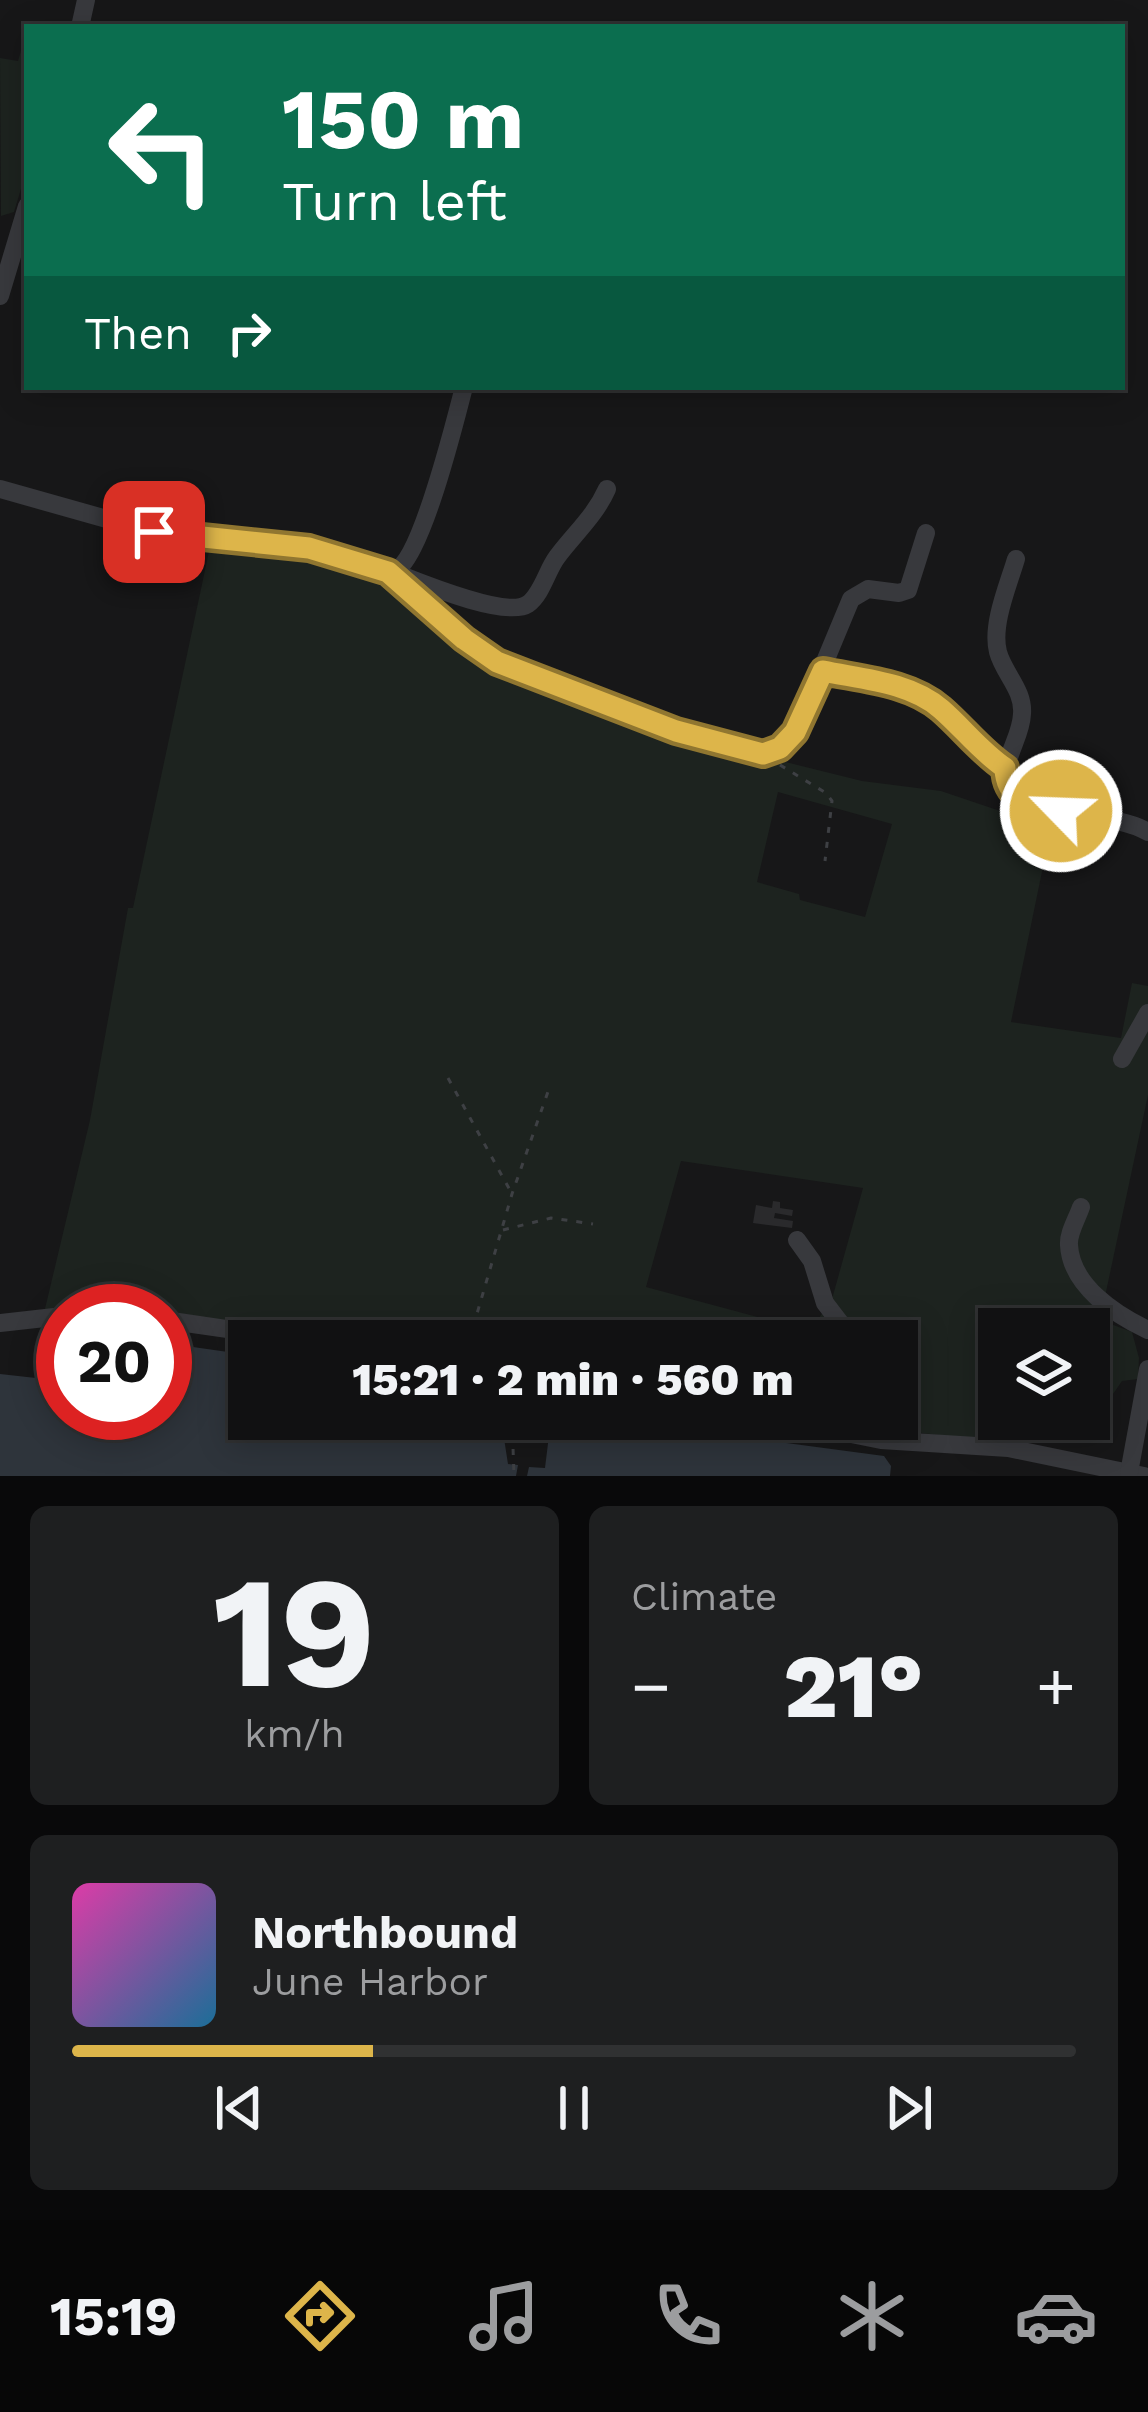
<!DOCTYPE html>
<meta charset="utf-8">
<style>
body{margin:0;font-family:"Work Sans",sans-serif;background:#1e1f20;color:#f1f3f6;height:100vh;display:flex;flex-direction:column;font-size:45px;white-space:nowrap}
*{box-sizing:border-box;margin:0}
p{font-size:39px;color:#9c9d9f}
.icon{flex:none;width:66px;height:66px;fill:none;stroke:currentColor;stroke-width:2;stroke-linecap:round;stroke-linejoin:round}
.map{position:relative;height:1476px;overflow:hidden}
.panel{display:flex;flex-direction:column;gap:30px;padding:30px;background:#09090a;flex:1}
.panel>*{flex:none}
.top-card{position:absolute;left:24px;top:24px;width:1101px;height:366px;border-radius:0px;box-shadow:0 6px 30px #0003,0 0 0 3px #303132;background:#0b6e4f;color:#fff;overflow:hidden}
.controls{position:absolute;left:978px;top:1308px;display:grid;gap:24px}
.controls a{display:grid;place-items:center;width:132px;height:132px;border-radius:0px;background:#111112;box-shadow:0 6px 30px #0003,0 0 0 3px #303132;font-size:60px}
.speed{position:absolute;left:36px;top:1284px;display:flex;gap:24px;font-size:60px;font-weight:700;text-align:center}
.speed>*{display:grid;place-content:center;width:156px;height:156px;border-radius:50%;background:#111112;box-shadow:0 6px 30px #0003,0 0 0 3px #303132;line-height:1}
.speed .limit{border:18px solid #d22;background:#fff;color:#111}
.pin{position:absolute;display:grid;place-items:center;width:102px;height:102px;color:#fff;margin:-51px;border-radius:24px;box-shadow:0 6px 18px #0006}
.me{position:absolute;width:132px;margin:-66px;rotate:294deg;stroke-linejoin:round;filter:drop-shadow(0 0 9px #0008)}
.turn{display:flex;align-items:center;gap:42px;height:252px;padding:0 60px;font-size:54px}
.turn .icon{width:156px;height:156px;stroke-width:2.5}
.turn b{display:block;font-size:84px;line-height:102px}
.then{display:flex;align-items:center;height:114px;padding:0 60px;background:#0003;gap:24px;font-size:45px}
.big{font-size:90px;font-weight:800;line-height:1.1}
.panel .card{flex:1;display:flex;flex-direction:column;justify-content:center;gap:18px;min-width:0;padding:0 42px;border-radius:18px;background:#1e1f20}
.panel .dial{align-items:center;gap:0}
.dial b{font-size:156px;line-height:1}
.song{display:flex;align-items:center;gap:36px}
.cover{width:144px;height:144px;border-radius:18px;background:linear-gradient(135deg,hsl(320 70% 55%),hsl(200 70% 35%))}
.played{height:12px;border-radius:6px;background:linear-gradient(90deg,#ddb54a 30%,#303132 30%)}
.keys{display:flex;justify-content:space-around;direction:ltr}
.heat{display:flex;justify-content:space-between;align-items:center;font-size:66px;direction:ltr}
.panel .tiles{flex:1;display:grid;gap:30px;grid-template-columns:1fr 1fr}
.card:last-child{grid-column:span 2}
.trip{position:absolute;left:228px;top:1320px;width:690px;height:120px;border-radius:0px;background:#111112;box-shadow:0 6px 30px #0003,0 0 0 3px #303132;font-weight:800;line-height:120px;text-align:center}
.tabs{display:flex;height:192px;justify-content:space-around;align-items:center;background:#070707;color:#9c9d9f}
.tabs .icon{width:84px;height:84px}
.tabs .current{color:#ddb54a}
.tabs b{font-size:54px;color:#f1f3f6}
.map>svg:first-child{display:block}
.green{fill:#1d231f;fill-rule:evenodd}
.water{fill:#2e343b}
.building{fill:#2a2a2c}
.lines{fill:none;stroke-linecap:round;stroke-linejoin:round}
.path{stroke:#3e4044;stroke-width:3;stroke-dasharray:6 9;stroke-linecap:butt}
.minor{stroke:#38393d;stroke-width:18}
.route-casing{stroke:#907630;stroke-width:30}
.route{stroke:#ddb54a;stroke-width:21}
</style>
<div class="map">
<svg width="1148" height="1476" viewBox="0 0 1148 1476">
<rect width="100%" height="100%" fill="#171718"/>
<g class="green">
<path d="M27,30V169L14,212L1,216L0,58L18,61Z"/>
<path d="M211,542L301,550L368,572L407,596L441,630L689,738L862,781L941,791L1051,828L1011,1022L1121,1038L1132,983L1148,986V1095L1100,1320L1132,1332L1139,1358L1138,1379L1122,1381L1111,1397L1097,1386L1098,1374L1089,1368V1329H999V1419L1022,1421L1021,1446C951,1434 883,1431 813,1419H897V1341H352L165,1311L81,1306L44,1313L90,1120L128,908H133ZM778,792L892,824L865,917L800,900L799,894L757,882ZM681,1161L863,1188L832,1299L810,1331L646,1287Z"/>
</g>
<g class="water">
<path d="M62,1328L63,1413H165V1343L249,1355V1419H501L508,1464L518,1465L516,1476H0V1374L54,1380Z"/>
<path d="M551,1419H607L884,1456L891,1466L890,1476H527L529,1467L545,1468Z"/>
</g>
<path class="building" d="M773,1201L780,1202V1208L793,1210L792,1216L775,1213L774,1218L793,1221L792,1228L753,1223L756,1205L772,1208Z"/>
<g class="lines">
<g class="path">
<path d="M780,765L826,793L832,801L825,861"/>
<path d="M448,1078L511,1192"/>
<path d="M503,1230L551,1218L593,1224"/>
<path d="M469,1341L512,1194L550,1086"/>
<path d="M512,1419L514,1476"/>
</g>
<g class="minor">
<path d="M80,27L86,0"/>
<path d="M0,296L27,206"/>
<path d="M0,489L153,532L309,548L393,572C421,562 455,421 464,387"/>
<path d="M1016,559C1008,586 991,625 998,652C1004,674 1024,690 1022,714C1021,740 1000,760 1008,787C1033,822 1109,809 1148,832"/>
<path d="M387,571L464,639L497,662L677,731L763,755L780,748L799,724L851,599L868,589L899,593L908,590L926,533"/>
<path d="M393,572C419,582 506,619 528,604C542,594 547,570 557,557C575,533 595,516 607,489"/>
<path d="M823,671C861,679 910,682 941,709C964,728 980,751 1005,768"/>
<path d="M1122,1059L1148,1013"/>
<path d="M1081,1207C1077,1219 1068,1233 1069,1245C1071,1286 1116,1315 1148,1330"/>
<path d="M797,1240L812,1261L825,1303L854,1341"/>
<path d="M165,1320L309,1341"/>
<path d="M0,1323L63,1316"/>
<path d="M897,1416L910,1440"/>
<path d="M738,1419L807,1425L881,1440L1008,1448L1144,1476"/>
<path d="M1129,1473L1148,1369"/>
</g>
</g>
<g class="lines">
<g class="route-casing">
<path id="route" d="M154,532L309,548L388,572L464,639L497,662L676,731L763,754L780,748L795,732L823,671C861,679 910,682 941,709C963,728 980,751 1005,768C1006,802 1032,804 1061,811"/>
</g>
<use href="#route" class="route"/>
</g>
</svg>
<div class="controls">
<a><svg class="icon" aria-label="layers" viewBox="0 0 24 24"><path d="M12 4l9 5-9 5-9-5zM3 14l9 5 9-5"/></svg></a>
</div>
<div class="speed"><div class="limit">20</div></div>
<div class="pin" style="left:154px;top:532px;background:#d93025"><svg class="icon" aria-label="arrive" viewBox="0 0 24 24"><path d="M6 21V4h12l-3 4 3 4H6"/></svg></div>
<svg class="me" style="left:1061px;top:811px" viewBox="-20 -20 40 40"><circle r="17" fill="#ddb54a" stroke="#fff" stroke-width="3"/><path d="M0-11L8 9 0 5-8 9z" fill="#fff"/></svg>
<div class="trip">15:21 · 2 min · 560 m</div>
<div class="top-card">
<div class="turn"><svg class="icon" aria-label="left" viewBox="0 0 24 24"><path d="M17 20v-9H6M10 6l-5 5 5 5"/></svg><div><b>150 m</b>Turn left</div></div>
<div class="then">Then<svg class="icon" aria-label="right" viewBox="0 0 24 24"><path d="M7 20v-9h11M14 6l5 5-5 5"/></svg></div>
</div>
</div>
<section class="panel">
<div class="tiles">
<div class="card dial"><b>19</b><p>km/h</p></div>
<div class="card"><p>Climate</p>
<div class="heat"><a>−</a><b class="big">21°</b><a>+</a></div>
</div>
<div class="card">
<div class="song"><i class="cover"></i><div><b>Northbound</b><p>June Harbor</p></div></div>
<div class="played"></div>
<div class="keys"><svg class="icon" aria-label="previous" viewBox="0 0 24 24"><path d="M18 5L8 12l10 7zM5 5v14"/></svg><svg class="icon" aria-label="pause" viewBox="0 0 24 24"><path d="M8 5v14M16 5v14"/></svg><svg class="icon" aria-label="next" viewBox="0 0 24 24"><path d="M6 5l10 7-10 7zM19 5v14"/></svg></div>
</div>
</div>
</section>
<nav class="tabs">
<b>15:19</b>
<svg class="icon current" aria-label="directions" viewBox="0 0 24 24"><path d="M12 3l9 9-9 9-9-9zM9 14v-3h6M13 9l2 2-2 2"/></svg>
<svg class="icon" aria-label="music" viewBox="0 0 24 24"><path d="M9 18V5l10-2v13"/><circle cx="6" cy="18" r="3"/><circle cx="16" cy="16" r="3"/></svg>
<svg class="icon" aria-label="phone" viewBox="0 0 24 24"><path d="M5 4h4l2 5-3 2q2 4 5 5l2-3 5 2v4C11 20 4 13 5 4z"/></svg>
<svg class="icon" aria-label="climate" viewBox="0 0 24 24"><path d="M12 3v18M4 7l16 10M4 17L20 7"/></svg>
<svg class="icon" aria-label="car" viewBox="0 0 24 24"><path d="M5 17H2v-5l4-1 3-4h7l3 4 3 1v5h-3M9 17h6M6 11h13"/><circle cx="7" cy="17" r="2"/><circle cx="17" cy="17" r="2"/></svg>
</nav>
